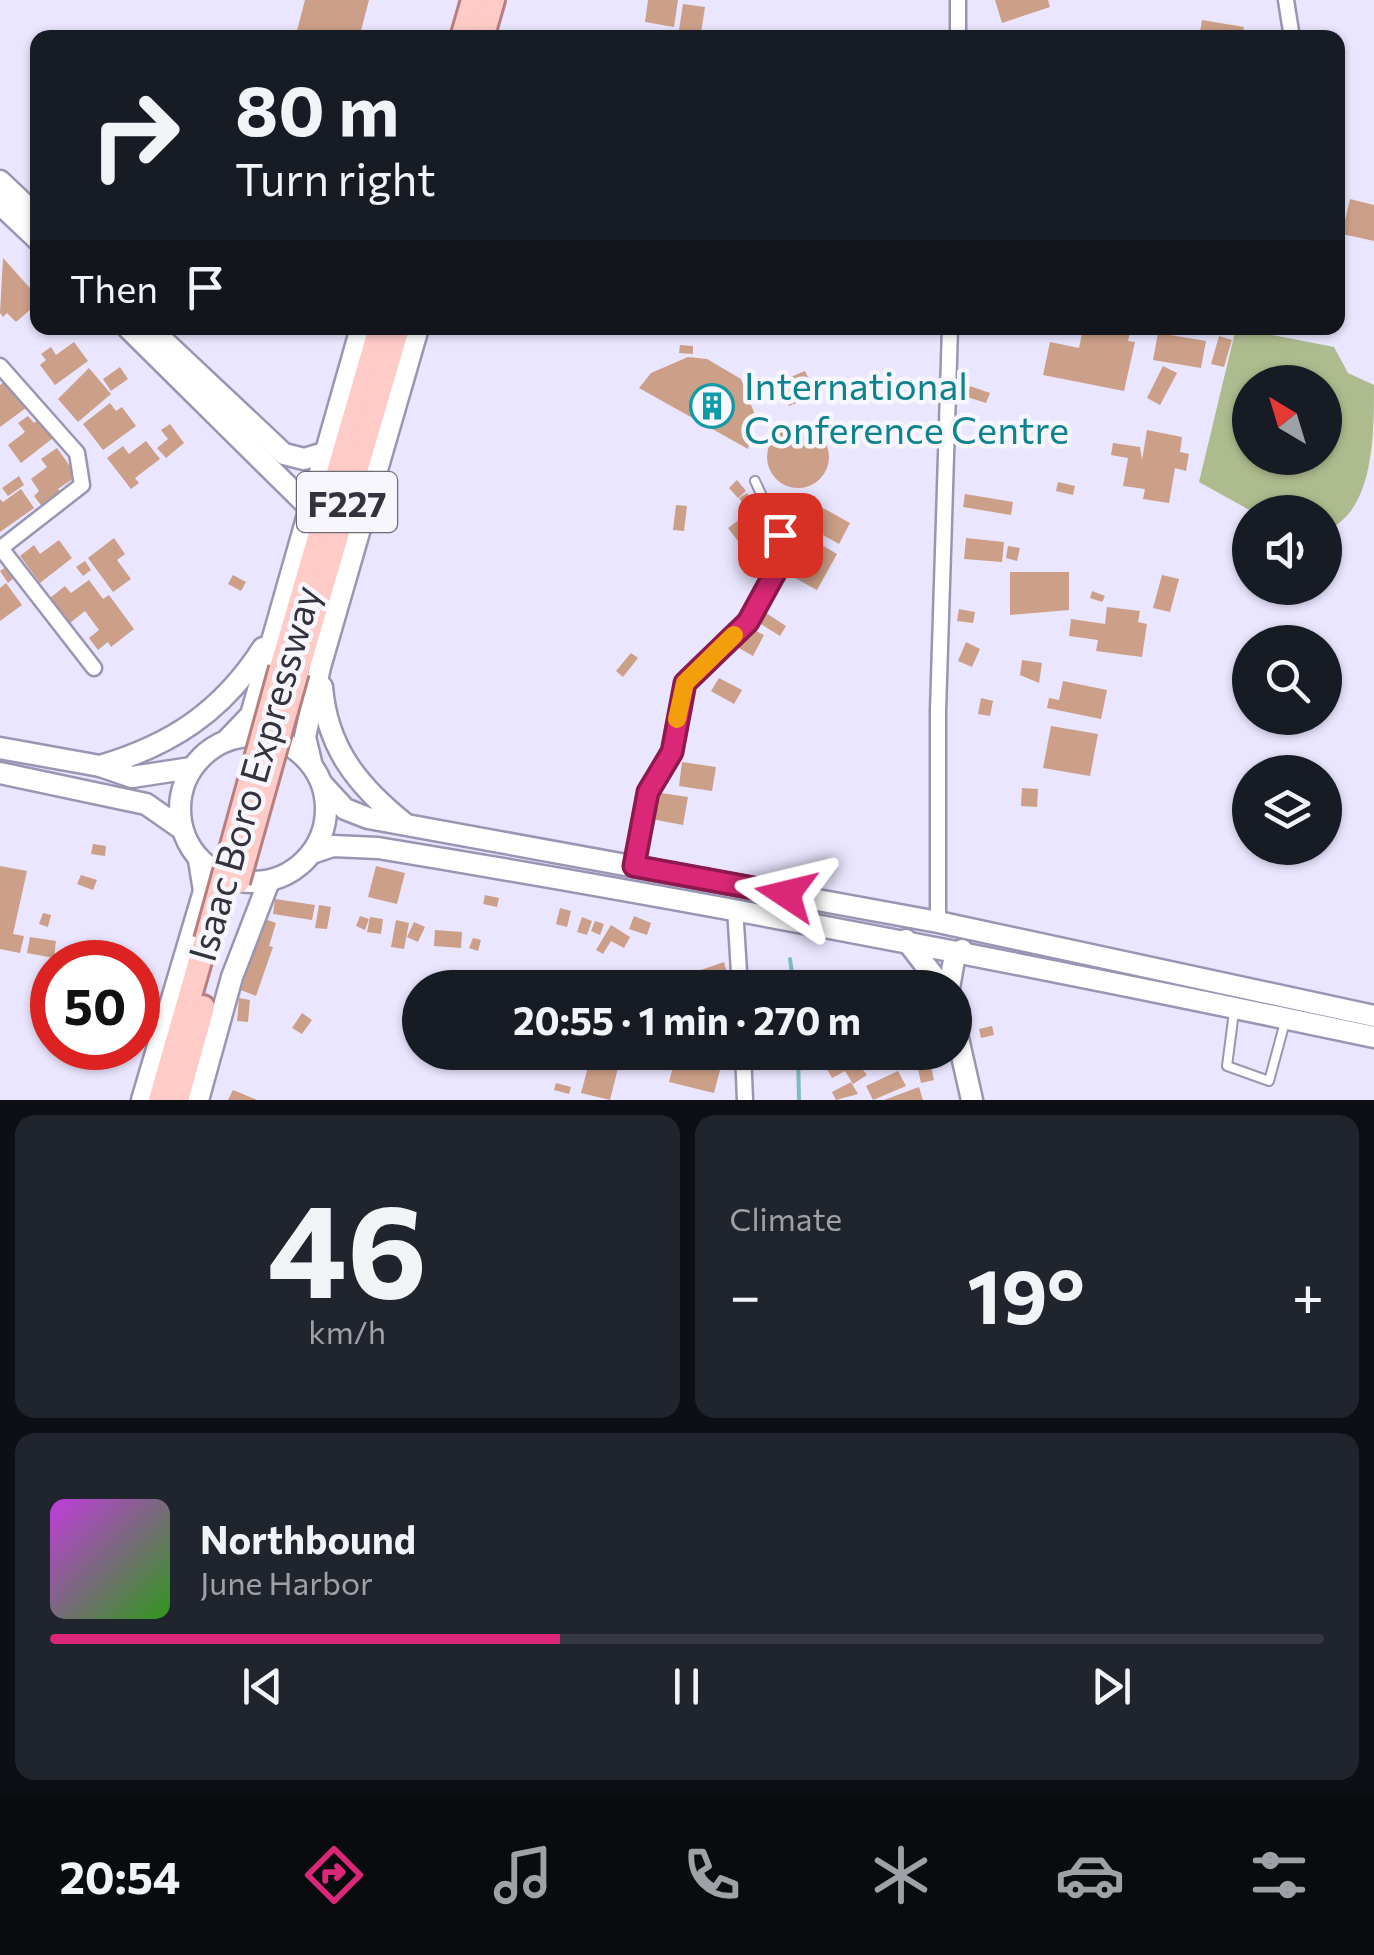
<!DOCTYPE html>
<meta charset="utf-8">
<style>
body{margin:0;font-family:Commissioner,sans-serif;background:#20242c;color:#f1f3f6;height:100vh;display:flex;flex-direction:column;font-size:38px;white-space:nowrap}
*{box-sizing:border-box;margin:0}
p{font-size:32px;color:#9ea1a6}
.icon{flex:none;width:55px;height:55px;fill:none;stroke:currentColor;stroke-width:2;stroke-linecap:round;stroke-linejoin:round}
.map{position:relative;height:1100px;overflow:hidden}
.drawer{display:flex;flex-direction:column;gap:15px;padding:15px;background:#0d0f14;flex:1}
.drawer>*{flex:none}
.guide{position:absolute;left:30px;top:30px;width:1315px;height:305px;border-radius:20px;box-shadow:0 2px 8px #0004;background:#171b24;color:#f1f3f6;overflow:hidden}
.needle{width:65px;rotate:322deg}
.buttons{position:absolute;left:1232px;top:365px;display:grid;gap:20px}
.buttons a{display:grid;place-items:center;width:110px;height:110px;border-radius:50%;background:#171b24;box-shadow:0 2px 8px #0004;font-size:50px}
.speed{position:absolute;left:30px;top:940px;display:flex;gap:20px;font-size:50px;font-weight:700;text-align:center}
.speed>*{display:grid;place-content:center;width:130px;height:130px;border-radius:50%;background:#171b24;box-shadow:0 2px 8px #0004;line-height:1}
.speed .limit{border:15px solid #d22;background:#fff;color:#111}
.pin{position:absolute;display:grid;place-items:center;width:85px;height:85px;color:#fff;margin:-42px;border-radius:20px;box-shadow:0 5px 15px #0006}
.me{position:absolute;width:110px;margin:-55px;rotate:280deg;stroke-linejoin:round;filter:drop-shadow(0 0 8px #0008)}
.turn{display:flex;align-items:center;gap:35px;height:210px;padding:0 40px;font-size:45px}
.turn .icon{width:130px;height:130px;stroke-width:2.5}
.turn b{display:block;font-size:70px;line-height:85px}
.then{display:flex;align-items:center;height:95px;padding:0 40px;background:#0003;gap:20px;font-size:38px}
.big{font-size:75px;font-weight:700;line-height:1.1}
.drawer .tile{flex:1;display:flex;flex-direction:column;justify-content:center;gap:15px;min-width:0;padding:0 35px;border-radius:20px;background:#20242c}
.drawer .dial{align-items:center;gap:0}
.dial b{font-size:130px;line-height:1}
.song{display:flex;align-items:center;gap:30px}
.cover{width:120px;height:120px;border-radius:15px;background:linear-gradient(135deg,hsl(290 70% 55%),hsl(110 70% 35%))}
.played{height:10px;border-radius:5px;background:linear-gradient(90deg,#db2777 40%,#363941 40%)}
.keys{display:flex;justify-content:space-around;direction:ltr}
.heat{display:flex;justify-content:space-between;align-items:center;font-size:55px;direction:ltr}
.drawer .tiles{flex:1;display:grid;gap:15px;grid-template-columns:1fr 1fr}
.tile:last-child{grid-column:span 2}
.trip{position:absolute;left:402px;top:970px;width:570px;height:100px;border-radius:50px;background:#171b24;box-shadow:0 2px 8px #0004;font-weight:700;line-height:100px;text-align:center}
.tab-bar{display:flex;height:160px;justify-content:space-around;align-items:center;background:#090b0e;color:#9ea1a6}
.tab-bar .icon{width:70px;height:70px}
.tab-bar .on{color:#db2777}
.tab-bar b{font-size:45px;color:#f1f3f6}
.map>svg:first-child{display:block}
.forest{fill:#aebb8e;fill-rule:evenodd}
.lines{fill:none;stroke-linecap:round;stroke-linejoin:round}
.stream{stroke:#7fbbc3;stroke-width:4}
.building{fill:#cc9f88}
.lane-casing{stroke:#9a95b2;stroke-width:12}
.street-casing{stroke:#9a95b2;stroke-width:19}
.secondary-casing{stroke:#9a95b2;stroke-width:25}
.primary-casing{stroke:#b87f7f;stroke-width:28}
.lane{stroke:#fff;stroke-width:8}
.street{stroke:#fff;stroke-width:14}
.secondary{stroke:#fff;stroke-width:20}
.primary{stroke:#ffcbc7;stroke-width:22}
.primary-bridge-casing{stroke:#b87f7f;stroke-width:28;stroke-linecap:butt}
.primary-bridge{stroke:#ffcbc7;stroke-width:22}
.route-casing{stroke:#8e194d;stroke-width:25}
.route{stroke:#db2777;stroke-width:18}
.slow{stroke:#f59e0b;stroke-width:18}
.labels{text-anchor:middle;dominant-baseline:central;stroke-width:9;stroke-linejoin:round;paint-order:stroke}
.shield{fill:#f7f6fc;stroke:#6e6d77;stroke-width:2.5}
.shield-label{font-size:35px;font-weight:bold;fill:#34323e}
.culture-label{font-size:38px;fill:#0d838f;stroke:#f7f6fc;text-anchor:start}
.street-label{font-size:38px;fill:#34323e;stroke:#f7f6fc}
</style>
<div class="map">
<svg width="1374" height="1100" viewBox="0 0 1374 1100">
<rect width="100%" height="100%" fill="#eae6ff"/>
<path class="forest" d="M1236,328L1334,347L1348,373L1374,385C1374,436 1374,512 1325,531V512H1253L1199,482ZM1250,382H1325V458H1250Z"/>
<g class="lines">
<g class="stream">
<path d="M790,959L794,988"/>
<path d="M798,1052L799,1100"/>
</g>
</g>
<g class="building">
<path d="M305,0H369L359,38H295Z"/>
<path d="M648,0H678L674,27L645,22Z"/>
<path d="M995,0H1048L1050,7L1002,23Z"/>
<path d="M683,4L705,7L701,33L679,30Z"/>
<path d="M1202,20L1244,27L1242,38H1199Z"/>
<path d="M1350,199L1374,205V241L1342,234Z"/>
<path d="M3,258L38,297V303L16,322L7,313L3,317L0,313Z"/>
<path d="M1106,328H1131L1128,341L1135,342L1124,391L1043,375L1050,342L1079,348L1083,329L1104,333Z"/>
<path d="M1158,333L1206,341L1201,368L1153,360Z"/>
<path d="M1219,336L1232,340L1224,367L1211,364Z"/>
<path d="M74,342L88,361L55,385L40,365L46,360L41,354L51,347L56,355Z"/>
<path d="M680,345L693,346V354L679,353Z"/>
<path d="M688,357L707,359L741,379L755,415L748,449L639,388L651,373Z"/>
<path d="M1163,366L1177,373L1160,405L1147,398Z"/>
<path d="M120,367L128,379L111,391L103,379Z"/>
<path d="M89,368L111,394L78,422L58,399Z"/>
<path d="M805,371L816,395L789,406L779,382Z"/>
<path d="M9,378L30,405L0,427V385Z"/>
<path d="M970,386L990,393L986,403L967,397Z"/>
<path d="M110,403L116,411L122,407L136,426L103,450L83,424Z"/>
<path d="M28,416L34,423L39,419L53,438L21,463L8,445L25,432L18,423Z"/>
<path d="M170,424L184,443L166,458L157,448L168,439L161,430Z"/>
<circle cx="798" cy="457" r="31"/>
<path d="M1147,430L1182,437L1180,452L1189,454L1186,471L1175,468L1169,503L1143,499L1145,489L1123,486L1128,458L1111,455L1113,443L1140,447L1142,460Z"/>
<path d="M146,441L160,459L135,478L139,483L131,489L107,458L123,446L129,454Z"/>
<path d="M57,448L77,476L58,489L63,495L44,509L34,496L39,491L31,479L47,467L41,459Z"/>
<path d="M19,476L24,485L8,496L2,488Z"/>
<path d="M737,480L746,491L738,498L729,488Z"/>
<path d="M1058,482L1075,486L1073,495L1056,491Z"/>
<path d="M21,489L34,508L0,532V499L3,502Z"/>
<path d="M747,493L755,504L747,509L739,498Z"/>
<path d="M965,494L1013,502L1011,515L963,507Z"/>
<path d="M784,502L796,506L793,517L781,513Z"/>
<path d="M676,505L687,506L684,531L673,530Z"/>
<path d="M823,508L850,523L839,544L812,529Z"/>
<path d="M743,517L753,530L738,541L728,528Z"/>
<path d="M808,537L837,554L817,590L786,573Z"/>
<path d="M114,538L125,554L117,560L131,579L113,592L88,558Z"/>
<path d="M966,538L1004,542L1002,562L964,559Z"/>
<path d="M59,540L72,558L40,583L20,556L34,545L40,554Z"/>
<path d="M1008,546L1020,548L1017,561L1006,558Z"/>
<path d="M85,561L91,570L83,576L76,567Z"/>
<path d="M9,565L16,576L8,583L0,571Z"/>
<path d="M1010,572H1069V610L1010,615Z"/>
<path d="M233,575L246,582L241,591L228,584Z"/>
<path d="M1162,575L1179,579L1170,612L1153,608Z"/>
<path d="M89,580L103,599L109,595L134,629L111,647L108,642L98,650L89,638L99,630L85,611L70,623L50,598L65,586L71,593Z"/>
<path d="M6,583L22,605L0,621V588Z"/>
<path d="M1092,591L1105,596L1102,602L1090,598Z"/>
<path d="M1107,607L1140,611L1138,622L1147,624L1142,657L1096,651L1098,640L1069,636L1071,619L1105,624Z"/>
<path d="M959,609L975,612L973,623L957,621Z"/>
<path d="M766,613L786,626L780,636L759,623Z"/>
<path d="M748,627L764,635L753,656L737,647Z"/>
<path d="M966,642L980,649L972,667L958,661Z"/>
<path d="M631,653L638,658L623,677L616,671Z"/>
<path d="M1022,660L1042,663L1039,683L1020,675Z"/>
<path d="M719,678L742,690L734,704L711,691Z"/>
<path d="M1063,681L1107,690L1101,719L1047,708L1049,698L1059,700Z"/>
<path d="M981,698L993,701L990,716L978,714Z"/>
<path d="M1051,726L1098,734L1090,776L1043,768Z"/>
<path d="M682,762L716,767L712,791L679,786Z"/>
<path d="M1022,788L1038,789L1037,807L1021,806Z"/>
<path d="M655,792L688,797L683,825L651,819Z"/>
<path d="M93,844L106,846L105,856L91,854Z"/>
<path d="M0,866L27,871L13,934L24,936L20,953L0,949Z"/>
<path d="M376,866L405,873L397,904L368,897Z"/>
<path d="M81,875L97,880L93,890L77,884Z"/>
<path d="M485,895L499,898L497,907L483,904Z"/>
<path d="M275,899L315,905L312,920L273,914Z"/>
<path d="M319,905L331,907L327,929L315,928Z"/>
<path d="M560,908L571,911L567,927L556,924Z"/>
<path d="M43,913L51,915L48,927L39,924Z"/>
<path d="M360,916L369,919L365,930L356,926Z"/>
<path d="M634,916L651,923L647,935L629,929Z"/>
<path d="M370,917L383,919L381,934L367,932Z"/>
<path d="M582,917L592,921L587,935L577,932Z"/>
<path d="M262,918L276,923L269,946L273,947L256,996L241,990Z"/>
<path d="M396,920L409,923L404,949L391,947Z"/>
<path d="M595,921L604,924L600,935L591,931Z"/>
<path d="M414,922L425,927L418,942L407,937Z"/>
<path d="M611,925L630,937L624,948L611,941L603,954L596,950Z"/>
<path d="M435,930L462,932L461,948L434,946Z"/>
<path d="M30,937L56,941L54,958L27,953Z"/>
<path d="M473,938L481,940L478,951L469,948Z"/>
<path d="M724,962L727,973L704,981L701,970Z"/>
<path d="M763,970L774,972L772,988H761Z"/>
<path d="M239,998L250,1000L248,1022L237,1021Z"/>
<path d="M302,1013L312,1020L302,1034L292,1028Z"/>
<path d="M992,1026L994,1035L981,1038L979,1029Z"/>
<path d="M592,1052H622L610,1100L581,1093Z"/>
<path d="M663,1052H695L692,1061Z"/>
<path d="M849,1052L867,1075L853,1084L845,1071L832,1078L826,1067Z"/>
<path d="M905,1052H928L934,1080L921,1083L915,1055L906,1057Z"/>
<path d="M675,1059L720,1070L714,1093L669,1082Z"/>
<path d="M898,1071L906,1086L873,1100L866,1086Z"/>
<path d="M851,1082L858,1094L836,1100L832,1092Z"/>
<path d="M556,1083L571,1087L569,1094L554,1090Z"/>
<path d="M919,1087L923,1100H884Z"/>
<path d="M233,1090L257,1100H228Z"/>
</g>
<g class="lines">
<g class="lane-casing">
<g id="lane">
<path d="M635,862L648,792L672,752L685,683L747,622L782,560L780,535L755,481"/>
<path d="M1234,1012L1227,1066L1269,1081L1285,1022"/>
</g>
</g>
<g class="street-casing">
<g id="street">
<path d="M1286,0L1292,38"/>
<path d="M958,38V0"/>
<path d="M0,366L77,453L82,485L1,548"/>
<path d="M0,547L94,668"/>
<path d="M735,908L740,988"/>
<path d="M938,922V711L950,328"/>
<path d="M743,1052L745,1100"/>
</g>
</g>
<g class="secondary-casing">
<g id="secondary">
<path d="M0,181L38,217"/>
<path d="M0,204L38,240"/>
<path d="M128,328L308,506"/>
<path d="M150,328L284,454L304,459L324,453"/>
<path d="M322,687C327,748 358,786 404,823"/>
<circle cx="253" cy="809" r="73"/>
<path d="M228,739L251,715L361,328"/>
<path d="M0,748L100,766L132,777L191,768"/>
<path d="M311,762L305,737L320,667L418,328"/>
<path d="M100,766C171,745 222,712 263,648"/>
<path d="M0,773L146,804L182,829"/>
<path d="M323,785L345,809L368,818L938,922L1374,1016"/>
<path d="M312,853L333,846L378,848C712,903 1043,967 1374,1037"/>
<path d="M906,940L943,988"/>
<path d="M949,988L954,960L962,950"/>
<path d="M955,1025L972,1100"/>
<path d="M142,1100L204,891L199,860"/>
<path d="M198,1100L232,977L269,881"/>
</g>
</g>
<g class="primary-casing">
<g id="primary">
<path d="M462,38L473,0"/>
<path d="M482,38L493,0"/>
<path d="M281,668L380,328"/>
<path d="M297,672L398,328"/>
<path d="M160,1100L206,940"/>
<path d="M177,1100L203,1007"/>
</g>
</g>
<use href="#lane" class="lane"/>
<use href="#street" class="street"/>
<use href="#secondary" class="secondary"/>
<use href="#primary" class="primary"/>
<g class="primary-bridge-casing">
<g id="primary-bridge">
<path d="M238,882L297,672"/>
<path d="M206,940L281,668"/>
</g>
</g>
<use href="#primary-bridge" class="primary-bridge"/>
</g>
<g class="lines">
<g class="route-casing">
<path id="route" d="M780,535L782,560L748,622L685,683L672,752L648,792L634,866L786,894"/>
</g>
<use href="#route" class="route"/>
<path class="slow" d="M677,719L685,683L734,635"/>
</g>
<defs>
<g id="building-ring" transform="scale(2.25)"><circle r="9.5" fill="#f7f6fc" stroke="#0f9aa8" stroke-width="1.5"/><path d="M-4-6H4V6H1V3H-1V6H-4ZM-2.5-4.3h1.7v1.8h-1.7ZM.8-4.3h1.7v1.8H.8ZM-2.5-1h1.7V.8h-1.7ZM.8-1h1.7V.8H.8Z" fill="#0f9aa8"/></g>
</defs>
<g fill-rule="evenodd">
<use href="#building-ring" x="712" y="406"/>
</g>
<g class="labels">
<rect class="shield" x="297" y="472" width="100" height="60" rx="8"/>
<g class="shield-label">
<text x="347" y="502">F227</text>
</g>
<g class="culture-label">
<text x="744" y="384">International<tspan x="744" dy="44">Conference Centre</tspan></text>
</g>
<g class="street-label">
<text transform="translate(253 773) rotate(-74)">Isaac Boro Expressway</text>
</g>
</g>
</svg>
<div class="buttons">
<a><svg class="needle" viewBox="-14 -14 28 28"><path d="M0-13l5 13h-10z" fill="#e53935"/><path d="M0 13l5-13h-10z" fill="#9ea1a6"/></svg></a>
<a><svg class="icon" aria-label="sound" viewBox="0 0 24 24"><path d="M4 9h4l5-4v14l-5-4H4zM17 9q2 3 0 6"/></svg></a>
<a><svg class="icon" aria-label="search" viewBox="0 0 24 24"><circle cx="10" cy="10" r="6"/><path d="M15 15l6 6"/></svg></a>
<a><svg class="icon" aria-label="layers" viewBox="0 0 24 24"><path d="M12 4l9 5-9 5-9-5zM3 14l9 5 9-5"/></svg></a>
</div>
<div class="speed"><div class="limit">50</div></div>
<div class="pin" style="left:780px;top:535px;background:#d93025"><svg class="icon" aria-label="arrive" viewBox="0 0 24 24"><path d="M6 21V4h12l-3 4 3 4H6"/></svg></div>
<svg class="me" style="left:786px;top:894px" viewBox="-20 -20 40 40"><path d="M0-17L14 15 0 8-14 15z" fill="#db2777" stroke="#fff" stroke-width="4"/></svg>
<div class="trip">20:55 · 1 min · 270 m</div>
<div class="guide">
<div class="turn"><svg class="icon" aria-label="right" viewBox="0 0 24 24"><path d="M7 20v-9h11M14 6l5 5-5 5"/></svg><div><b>80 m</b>Turn right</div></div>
<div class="then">Then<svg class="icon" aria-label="arrive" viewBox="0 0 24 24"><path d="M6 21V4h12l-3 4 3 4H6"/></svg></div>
</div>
</div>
<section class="drawer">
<div class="tiles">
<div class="tile dial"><b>46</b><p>km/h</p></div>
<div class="tile"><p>Climate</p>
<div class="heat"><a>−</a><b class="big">19°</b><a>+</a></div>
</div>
<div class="tile">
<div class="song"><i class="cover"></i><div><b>Northbound</b><p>June Harbor</p></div></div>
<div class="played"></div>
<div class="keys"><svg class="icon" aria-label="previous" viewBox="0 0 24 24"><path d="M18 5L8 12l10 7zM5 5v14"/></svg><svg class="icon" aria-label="pause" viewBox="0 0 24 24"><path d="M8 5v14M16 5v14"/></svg><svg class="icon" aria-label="next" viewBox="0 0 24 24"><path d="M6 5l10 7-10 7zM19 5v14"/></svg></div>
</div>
</div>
</section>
<nav class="tab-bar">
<b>20:54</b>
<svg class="icon on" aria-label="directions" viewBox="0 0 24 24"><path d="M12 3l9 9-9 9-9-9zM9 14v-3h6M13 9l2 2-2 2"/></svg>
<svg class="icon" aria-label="music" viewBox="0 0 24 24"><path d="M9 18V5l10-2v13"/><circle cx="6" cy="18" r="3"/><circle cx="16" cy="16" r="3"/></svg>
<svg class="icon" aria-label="phone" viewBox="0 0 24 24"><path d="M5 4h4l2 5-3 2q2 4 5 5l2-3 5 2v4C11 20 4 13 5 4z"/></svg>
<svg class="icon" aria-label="climate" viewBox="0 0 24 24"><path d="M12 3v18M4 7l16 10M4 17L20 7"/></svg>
<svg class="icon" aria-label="car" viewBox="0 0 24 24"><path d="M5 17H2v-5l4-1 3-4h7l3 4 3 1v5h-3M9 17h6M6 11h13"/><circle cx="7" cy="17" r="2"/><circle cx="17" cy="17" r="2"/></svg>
<svg class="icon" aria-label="filters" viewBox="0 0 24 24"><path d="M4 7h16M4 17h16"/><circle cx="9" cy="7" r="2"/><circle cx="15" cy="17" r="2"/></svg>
</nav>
